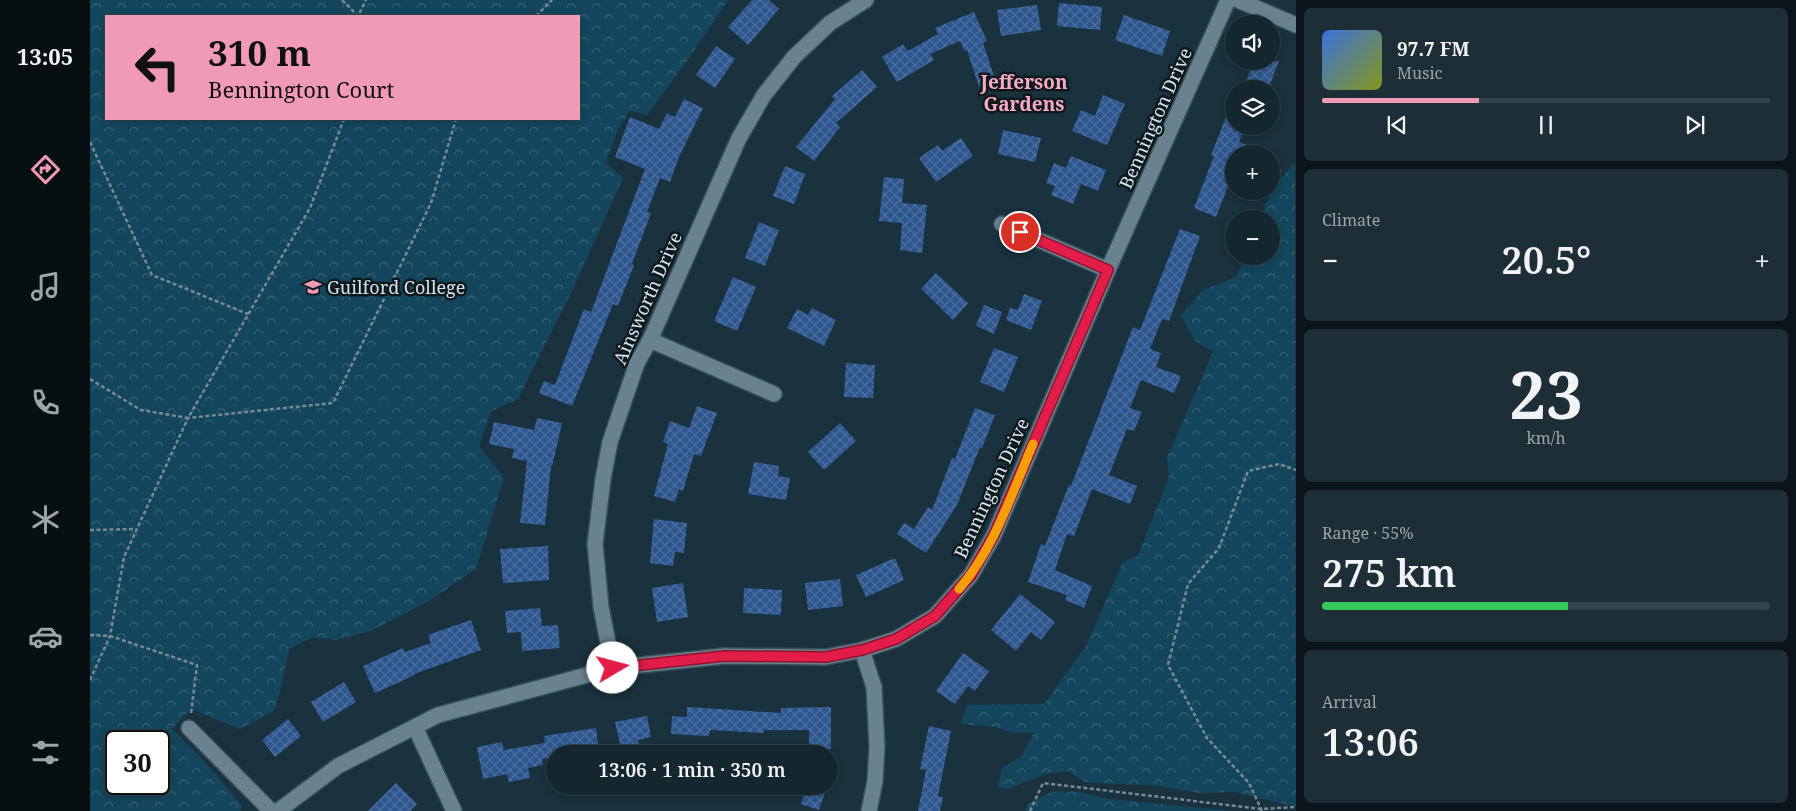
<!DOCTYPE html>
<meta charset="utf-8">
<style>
body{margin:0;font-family:"Noto Serif",serif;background:#1d2e36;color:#f1f3f6;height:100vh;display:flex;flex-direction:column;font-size:19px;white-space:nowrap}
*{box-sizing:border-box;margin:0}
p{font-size:16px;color:#9da5aa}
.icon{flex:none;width:28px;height:28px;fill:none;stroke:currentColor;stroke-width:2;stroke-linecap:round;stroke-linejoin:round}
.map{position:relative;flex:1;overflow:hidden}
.side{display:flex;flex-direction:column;gap:8px;padding:8px;background:#0b1519;width:500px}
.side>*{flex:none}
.top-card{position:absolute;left:15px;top:15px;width:475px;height:105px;border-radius:0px;box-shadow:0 2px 8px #0003,0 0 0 1px #33434a;background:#f09ab6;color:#111;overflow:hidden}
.tools{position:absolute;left:1135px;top:15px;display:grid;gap:10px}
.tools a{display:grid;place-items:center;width:55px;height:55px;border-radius:50%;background:#14262e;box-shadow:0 2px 8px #0003,0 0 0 1px #33434a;font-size:25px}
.speed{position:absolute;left:15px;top:730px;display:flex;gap:10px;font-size:25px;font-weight:700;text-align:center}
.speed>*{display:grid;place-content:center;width:65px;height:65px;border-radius:50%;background:#14262e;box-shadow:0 2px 8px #0003,0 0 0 1px #33434a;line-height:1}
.speed .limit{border:2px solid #111;border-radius:8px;background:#fff;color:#111}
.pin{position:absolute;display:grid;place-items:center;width:42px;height:42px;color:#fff;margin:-21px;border:2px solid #fff;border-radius:50%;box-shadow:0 1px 5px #0007}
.me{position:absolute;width:55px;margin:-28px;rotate:82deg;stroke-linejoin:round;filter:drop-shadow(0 0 4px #0008)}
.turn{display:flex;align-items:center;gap:18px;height:105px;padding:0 20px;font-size:22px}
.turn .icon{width:65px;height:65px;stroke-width:2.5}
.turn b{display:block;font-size:35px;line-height:42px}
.big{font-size:38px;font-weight:600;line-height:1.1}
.side .card{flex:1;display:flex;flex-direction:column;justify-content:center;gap:8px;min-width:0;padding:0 18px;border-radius:8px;background:#1d2e36}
.side .dial{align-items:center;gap:0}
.dial b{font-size:65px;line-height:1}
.song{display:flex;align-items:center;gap:15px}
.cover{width:60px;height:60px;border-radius:8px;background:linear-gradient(135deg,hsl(220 70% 55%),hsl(70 70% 35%))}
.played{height:5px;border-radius:2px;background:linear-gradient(90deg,#f09ab6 35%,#33434a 35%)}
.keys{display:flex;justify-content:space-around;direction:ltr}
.heat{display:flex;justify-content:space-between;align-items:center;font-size:28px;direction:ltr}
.charge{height:8px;border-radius:4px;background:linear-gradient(90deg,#34c759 55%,#33434a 0)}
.trip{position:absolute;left:456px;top:745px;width:292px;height:50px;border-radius:25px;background:#14262e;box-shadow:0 2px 8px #0003,0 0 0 1px #33434a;font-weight:600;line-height:50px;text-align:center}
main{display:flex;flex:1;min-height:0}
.menu{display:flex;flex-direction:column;width:90px;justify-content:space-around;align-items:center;background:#080f12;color:#9da5aa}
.menu .icon{width:35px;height:35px}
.menu .current{color:#f09ab6}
.menu b{font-size:22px;color:#f1f3f6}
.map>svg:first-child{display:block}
.forest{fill:url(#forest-crowns);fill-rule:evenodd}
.building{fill:url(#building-cross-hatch)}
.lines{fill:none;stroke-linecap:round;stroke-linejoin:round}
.minor-casing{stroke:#394e58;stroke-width:18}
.path{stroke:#778a94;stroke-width:2.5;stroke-dasharray:4 2.5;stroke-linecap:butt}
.minor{stroke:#688290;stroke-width:15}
.route-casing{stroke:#92132f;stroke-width:12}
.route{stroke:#e11d48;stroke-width:9}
.slow{stroke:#f59e0b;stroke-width:9}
.labels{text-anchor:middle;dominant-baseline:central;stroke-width:5;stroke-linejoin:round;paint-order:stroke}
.street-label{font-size:18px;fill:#d5e3ea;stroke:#0e191e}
.poi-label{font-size:18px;fill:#d5e3ea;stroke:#0e191e;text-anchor:start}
.neighbourhood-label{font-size:19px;font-weight:bold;fill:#fbaac4;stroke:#0e191e}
</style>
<main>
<nav class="menu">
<b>13:05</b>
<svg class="icon current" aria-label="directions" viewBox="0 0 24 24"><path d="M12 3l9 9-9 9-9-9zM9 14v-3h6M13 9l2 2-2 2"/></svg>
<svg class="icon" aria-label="music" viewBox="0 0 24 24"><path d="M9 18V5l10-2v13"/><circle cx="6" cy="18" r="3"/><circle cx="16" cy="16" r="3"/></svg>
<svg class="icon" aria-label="phone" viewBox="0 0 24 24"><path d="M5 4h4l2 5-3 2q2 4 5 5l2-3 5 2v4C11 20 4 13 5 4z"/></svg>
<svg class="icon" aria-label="climate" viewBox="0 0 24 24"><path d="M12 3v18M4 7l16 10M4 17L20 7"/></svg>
<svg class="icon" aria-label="car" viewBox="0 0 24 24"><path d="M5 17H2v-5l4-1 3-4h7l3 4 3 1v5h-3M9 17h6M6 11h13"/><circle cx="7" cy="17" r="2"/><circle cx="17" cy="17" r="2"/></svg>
<svg class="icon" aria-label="filters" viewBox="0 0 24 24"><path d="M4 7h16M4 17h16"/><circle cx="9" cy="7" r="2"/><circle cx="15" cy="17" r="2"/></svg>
</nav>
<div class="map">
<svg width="1206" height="811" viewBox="0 0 1206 811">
<defs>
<pattern id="forest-crowns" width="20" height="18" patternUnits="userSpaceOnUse" patternTransform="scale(1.25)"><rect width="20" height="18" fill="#13465c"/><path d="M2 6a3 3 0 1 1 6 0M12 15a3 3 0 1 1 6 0" fill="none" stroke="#346174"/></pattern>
<pattern id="building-cross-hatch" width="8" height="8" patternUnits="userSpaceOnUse" patternTransform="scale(1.25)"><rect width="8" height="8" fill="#2d578e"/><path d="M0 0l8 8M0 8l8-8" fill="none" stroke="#4b6f9e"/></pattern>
</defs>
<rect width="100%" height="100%" fill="#1a323e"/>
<g class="forest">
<path d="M0,0H638L597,61L557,115L540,111L528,129L516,163L533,178L483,289L428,399L401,411L389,446L414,478L386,569L339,601L281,631L245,640L223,637L199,649L192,684L184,711L150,729L101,709L82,729L116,763L152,806L150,811H0ZM16,16H489V119H16ZM26,741H69V784H26Z"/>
<path d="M1205,163L1206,807L1146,792L1109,793L1067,786L995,782L978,771L955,774L918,789L908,787L912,768L932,756L944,733H924L906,727L871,724L877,705L954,704L996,646L1033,562L1048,556L1079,477L1077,458L1123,352L1104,340L1091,315L1113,290L1146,277L1155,256H1181V219H1171L1181,188Z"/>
<path d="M963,791L988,792L1018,799L1143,811H935L938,804Z"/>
</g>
<g class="building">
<path d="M662,0H679L689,9L658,45L638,27Z"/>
<path d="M969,3L1012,7L1010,30L967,26Z"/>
<path d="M947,5L951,30L911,36L907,10Z"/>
<path d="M884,12L897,41L893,43L906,82L889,87L877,50L875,51L870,41L840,54L844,60L807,82L792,57L813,44L818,51L848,34L845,28Z"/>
<path d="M1034,15L1080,31L1072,56L1025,40Z"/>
<path d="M626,46L645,59L625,88L606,75Z"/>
<path d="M1164,61H1189L1178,89H1153Z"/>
<path d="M772,70L787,87L746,123L750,127L724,161L706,147L745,99L742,96Z"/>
<path d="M1013,95L1035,104L1017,145L982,131L991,110L1005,116Z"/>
<path d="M594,99L613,108L589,157L580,182L570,178L557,212L561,213L542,264L544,265L528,306L523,304L482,406L449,393L454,381L465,385L494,309L501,312L555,169L525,157L540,117L569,129L577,113L585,117Z"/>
<path d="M1143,99L1144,126H1155L1149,142L1177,153L1144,154V171L1126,217L1104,208L1124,156L1121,155Z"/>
<path d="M913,130L951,138L945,162L908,154Z"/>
<path d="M871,138L883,156L846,182L829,158L848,145L852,151Z"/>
<path d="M981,156L1016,170L1008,191L991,184L983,204L961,195L965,186L956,183L964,163L976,168Z"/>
<path d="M695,166L715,174L704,204L683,196Z"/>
<path d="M794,177L814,179L812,203L837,205L832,253L810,250L812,223L789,221Z"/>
<path d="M669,222L689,230L675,266L655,258Z"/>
<path d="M1090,229L1110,236L1079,321L1072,319L1060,349L1071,353L1066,367L1091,376L1084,393L1051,380L1040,408L1052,412L1044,431L1037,429L1019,475L1047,486L1040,504L1002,489L984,536L977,534L965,570L1002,586L994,608L975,600L977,595L938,582L951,544L955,546L979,485L981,486L1043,327L1050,330Z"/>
<path d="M846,273L878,303L863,320L831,289Z"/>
<path d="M643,277L666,287L647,331L624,321Z"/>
<path d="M934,294L952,301L941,330L916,320L920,308L928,310Z"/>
<path d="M894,305L912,312L904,334L886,326Z"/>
<path d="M722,308L746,320L734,346L697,328L707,309L718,315Z"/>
<path d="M904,348L928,357L914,392L890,382Z"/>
<path d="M756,363L785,365L783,398L754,397Z"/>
<path d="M607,406L627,413L611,456L604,454L593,491L589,489L585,502L564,496L578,444L573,442L580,421L599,428Z"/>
<path d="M885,408L905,415L892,448L890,447L867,505L836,553L807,534L814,523L824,529L838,507L842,510L862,458L865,459Z"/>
<path d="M447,418L472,423L462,467L461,466L455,525L430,523L437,461L422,458L424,449L399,444L404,422L444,430Z"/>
<path d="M750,423L766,441L734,470L718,452Z"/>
<path d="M664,462L689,466L688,476L700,478L696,500L658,494Z"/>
<path d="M564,519L597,523L594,553L585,552L583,566L560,563Z"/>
<path d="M458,546L459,580L413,583L410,549Z"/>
<path d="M805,558L814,580L776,597L766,575Z"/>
<path d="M750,579L753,606L718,610L715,583Z"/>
<path d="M593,583L598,617L567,622L562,588Z"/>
<path d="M654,588L692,590L691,615L653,613Z"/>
<path d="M930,594L965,622L951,640L941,632L926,651L901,630Z"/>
<path d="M450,608L452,626L468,625L470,648L432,651L431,632L417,633L415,611Z"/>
<path d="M381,620L391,650L324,674L325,675L285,693L273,666L313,648L315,652L341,643L338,635Z"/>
<path d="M873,653L899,671L885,691L878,686L865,704L846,691Z"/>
<path d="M254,682L266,702L233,722L221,702Z"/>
<path d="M597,707L691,713V708L741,707V749H719V730H674V733L620,730L619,736L581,734L582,716L597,717Z"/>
<path d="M557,716L561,737L548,740L550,750L532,753L525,722Z"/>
<path d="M198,719L211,736L185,757L172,740Z"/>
<path d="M839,726L861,731L848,796L853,797L850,811H828L836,770L830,769Z"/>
<path d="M506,728L509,754H465V757L452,759L453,765L438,768L440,778L419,782L417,774L393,779L387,747L412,742L414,750L455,743L454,736Z"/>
<path d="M306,783L327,804L320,811H278Z"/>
<path d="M717,786H737L729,810L711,804Z"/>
</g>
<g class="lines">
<g class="minor-casing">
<g id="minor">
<path d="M1148,0L1206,25"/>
<path d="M912,224L1018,270"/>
<path d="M560,340L684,394"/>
<path d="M772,650L784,687L787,747L785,781L779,811"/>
<path d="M523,668L511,607L505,544L513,479L520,442L547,363L560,340L649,138L674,95L704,57L740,23L776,0"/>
<path d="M325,727L364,811"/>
<path d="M99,728L181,811"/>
<path d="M188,811L248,766L348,715L523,668L634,656L736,657L772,650L806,639L845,616L881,575L904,535L1018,270L1138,0"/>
</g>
</g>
<g class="path">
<path d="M252,0L268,16L276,0"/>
<path d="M446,16L462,0"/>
<path d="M0,142L62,275L158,314"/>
<path d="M0,379L51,410L98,418L220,208L254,119"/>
<path d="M0,530L46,529"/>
<path d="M0,635L20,636L107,665L101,714"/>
<path d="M0,680L20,636L34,557L98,418L243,403L341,203L366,119"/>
<path d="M940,811L953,783L1171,809L1206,807"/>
<path d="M1172,811L1159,783L1117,738L1078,665L1098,584L1129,548L1158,471L1189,464L1206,470"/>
</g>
<use href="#minor" class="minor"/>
</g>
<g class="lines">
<g class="route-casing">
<path id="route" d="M523,668L634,656L736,657L772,650L806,639L845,616L881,575L904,535L1018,270L930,232"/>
</g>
<use href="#route" class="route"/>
<path class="slow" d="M869,589C904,549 922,493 943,444"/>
</g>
<defs>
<g id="university-bare" transform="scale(1.35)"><path d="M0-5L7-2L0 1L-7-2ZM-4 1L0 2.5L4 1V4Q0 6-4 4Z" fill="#f09ab6" stroke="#0e191e" stroke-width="2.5" paint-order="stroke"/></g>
</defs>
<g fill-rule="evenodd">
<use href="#university-bare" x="223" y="287"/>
</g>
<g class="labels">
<g class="street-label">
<text transform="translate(1065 118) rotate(-66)">Bennington Drive</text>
<text transform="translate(557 298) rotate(-66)">Ainsworth Drive</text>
<text transform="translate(901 488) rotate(-65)">Bennington Drive</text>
</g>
<g class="poi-label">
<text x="237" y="287">Guilford College</text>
</g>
<g class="neighbourhood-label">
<text x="934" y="82">Jefferson<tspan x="934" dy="22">Gardens</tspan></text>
</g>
</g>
</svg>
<div class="tools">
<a><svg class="icon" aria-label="sound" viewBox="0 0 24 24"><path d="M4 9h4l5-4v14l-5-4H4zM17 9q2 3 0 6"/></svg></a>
<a><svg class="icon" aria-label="layers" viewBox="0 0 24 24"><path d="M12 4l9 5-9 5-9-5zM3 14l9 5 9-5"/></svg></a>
<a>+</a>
<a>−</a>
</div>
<div class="speed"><div class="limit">30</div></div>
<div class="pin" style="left:930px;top:232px;background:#d93025"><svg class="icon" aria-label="arrive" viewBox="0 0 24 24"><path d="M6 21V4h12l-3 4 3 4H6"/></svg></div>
<svg class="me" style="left:523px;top:668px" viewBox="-20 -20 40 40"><circle r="19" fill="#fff"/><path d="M0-13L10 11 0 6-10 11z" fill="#e11d48"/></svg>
<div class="trip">13:06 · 1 min · 350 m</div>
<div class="top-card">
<div class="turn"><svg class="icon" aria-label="left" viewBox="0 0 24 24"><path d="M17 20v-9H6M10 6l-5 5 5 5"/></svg><div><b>310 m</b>Bennington Court</div></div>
</div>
</div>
<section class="side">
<div class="card">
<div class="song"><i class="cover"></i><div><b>97.7 FM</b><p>Music</p></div></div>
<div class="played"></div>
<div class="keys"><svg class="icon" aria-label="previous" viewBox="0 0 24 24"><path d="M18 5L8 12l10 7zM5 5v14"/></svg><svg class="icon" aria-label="pause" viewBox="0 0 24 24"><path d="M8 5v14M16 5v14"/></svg><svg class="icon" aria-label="next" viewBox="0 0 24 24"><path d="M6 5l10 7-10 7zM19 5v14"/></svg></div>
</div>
<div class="card"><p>Climate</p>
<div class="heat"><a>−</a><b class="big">20.5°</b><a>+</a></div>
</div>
<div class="card dial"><b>23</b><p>km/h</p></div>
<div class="card"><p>Range · 55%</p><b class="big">275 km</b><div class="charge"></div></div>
<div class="card"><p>Arrival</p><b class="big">13:06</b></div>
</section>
</main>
